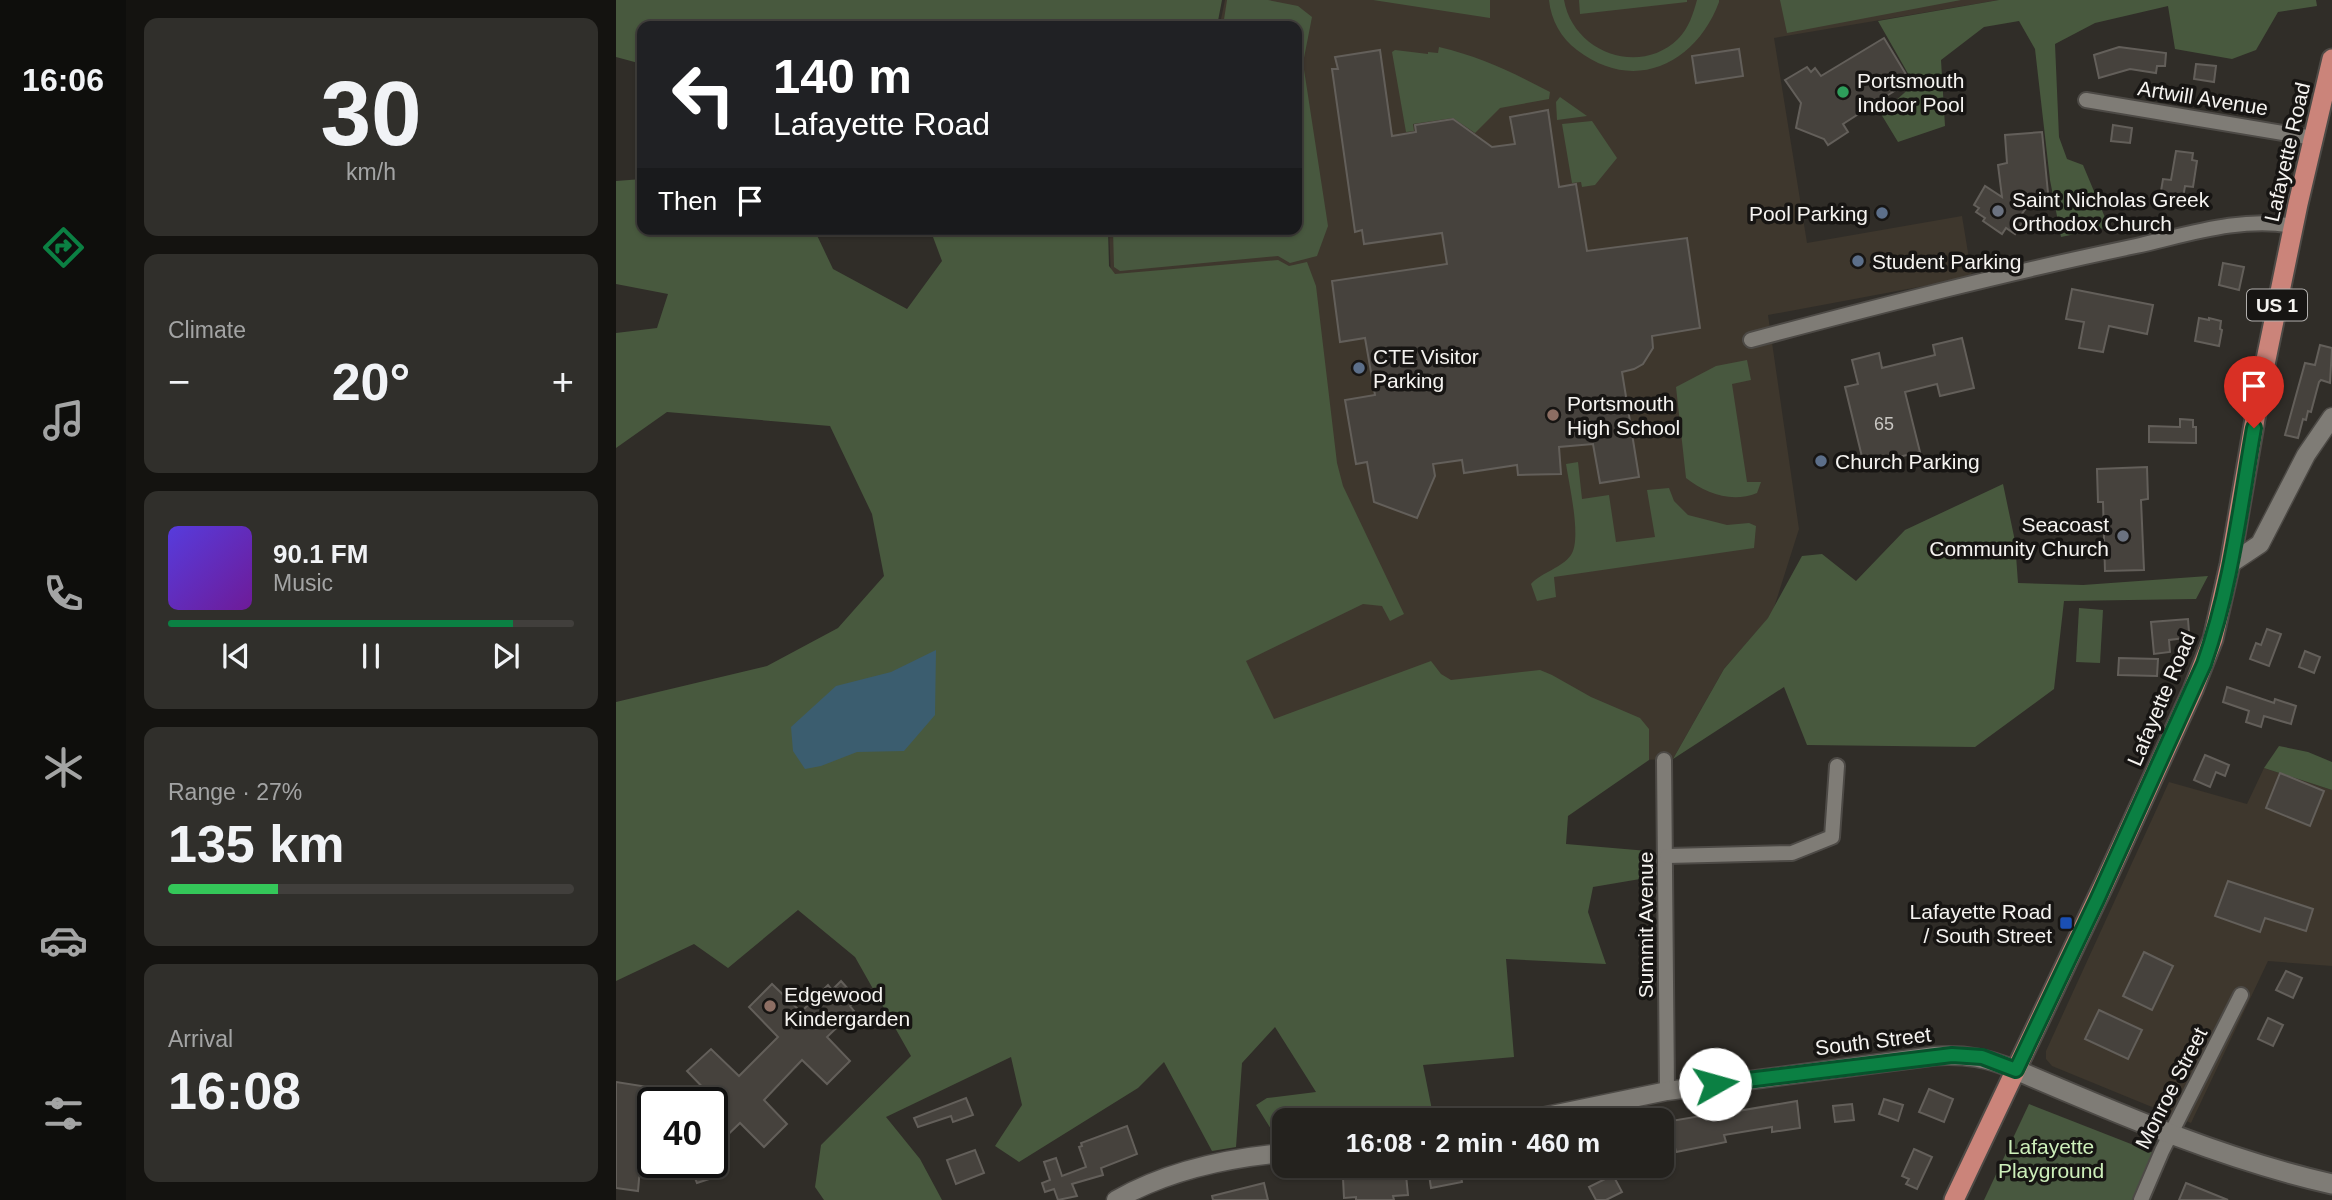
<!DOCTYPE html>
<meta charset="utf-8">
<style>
body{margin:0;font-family:Helvetica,sans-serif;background:#302f2b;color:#f1f3f6;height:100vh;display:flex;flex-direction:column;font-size:26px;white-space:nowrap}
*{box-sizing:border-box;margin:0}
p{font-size:23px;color:#a3a4a4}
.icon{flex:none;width:38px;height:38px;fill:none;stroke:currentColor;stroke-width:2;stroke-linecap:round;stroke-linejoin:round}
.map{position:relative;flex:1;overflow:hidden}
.side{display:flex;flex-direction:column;gap:18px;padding:18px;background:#141310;width:490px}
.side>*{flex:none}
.top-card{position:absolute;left:21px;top:21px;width:665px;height:214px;border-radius:14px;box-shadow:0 2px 5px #0004,0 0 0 2px #413f3c;background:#202124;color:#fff;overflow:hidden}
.speed{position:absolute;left:21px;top:1087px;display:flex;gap:14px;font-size:35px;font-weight:700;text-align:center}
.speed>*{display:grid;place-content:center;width:91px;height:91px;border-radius:50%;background:#24221e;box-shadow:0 2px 5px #0004,0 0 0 2px #413f3c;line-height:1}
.speed .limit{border:4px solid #111;border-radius:10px;background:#fff;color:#111}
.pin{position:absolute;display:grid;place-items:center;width:60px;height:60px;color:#fff;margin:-72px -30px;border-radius:50% 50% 50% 0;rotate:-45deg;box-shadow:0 0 7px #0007}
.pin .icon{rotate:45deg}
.me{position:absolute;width:77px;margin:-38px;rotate:83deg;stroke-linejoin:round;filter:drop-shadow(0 0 5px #0008)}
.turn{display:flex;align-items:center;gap:24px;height:147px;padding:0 21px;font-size:32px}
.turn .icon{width:91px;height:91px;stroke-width:2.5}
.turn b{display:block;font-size:49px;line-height:60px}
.then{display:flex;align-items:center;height:66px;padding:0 21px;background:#0003;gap:14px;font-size:26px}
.big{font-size:52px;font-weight:800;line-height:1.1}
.side .card{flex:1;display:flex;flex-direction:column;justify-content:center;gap:10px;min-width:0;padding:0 24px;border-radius:14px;background:#302f2b}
.side .dial{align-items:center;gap:0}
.dial b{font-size:91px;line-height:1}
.song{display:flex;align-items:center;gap:21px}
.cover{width:84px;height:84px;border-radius:10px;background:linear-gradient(135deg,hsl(250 70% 55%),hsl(280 70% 35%))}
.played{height:7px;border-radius:4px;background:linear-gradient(90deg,#0b8043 85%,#413f3c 85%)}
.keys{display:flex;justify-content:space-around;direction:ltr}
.heat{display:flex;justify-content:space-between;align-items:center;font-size:38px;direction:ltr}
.charge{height:10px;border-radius:5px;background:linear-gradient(90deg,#34c759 27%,#413f3c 0)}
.trip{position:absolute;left:656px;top:1108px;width:402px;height:70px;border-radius:14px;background:#24221e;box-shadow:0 2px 5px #0004,0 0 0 2px #413f3c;font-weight:800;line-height:70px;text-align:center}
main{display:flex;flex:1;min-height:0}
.tabs{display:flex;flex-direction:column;width:126px;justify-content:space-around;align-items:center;background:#0e0e0c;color:#a3a4a4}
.tabs .icon{width:49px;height:49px}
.tabs .current{color:#0b8043}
.tabs b{font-size:32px;color:#f1f3f6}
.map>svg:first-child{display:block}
.built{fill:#3e372d}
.green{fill:#48583f}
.forest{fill:#48593e}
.water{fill:#3b5d6f}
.building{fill:#46423d;stroke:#635f5a;stroke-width:2}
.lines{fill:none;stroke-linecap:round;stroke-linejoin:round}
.minor-casing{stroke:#4d4a46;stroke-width:18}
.tertiary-casing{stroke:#4d4a46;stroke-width:21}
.secondary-casing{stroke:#4d4a46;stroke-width:23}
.primary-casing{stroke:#4d4a46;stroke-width:23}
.minor{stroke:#7f7c76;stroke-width:14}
.tertiary{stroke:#7f7c76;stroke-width:18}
.secondary{stroke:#7f7c76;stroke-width:19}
.primary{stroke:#cb847a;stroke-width:19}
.route-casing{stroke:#07532c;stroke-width:18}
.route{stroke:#0b8043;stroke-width:12}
.leisure-dot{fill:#2e9e5b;stroke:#171513;stroke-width:2.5}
.worship-dot{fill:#6b7280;stroke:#171513;stroke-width:2.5}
.service-dot{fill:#5c6f8a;stroke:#171513;stroke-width:2.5}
.education-dot{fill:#8d6e63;stroke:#171513;stroke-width:2.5}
.transit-dot{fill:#1a4fb4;stroke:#171513;stroke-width:2.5}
.labels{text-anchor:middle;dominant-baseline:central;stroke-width:7;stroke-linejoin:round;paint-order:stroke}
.number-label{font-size:18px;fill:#c9c7c3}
.shield{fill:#171513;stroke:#b2b0ae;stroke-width:2}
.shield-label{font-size:19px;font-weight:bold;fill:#f5f3f0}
.poi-label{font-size:21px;fill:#f5f3f0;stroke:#171513;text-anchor:start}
.street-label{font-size:21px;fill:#f5f3f0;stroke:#171513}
.park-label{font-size:21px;fill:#cdefba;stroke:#171513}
</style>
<main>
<nav class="tabs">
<b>16:06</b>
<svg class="icon current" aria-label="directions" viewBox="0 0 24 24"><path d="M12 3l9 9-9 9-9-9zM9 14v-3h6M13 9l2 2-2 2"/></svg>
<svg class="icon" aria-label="music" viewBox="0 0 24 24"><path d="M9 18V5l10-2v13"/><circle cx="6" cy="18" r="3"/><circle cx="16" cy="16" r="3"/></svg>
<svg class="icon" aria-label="phone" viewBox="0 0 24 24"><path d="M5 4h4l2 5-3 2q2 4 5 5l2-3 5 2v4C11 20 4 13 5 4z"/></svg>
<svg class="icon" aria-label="climate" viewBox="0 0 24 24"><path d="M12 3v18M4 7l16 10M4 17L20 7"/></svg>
<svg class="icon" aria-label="car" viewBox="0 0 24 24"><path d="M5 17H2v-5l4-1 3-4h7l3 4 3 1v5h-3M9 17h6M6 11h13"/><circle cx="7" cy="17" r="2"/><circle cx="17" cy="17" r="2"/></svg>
<svg class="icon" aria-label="filters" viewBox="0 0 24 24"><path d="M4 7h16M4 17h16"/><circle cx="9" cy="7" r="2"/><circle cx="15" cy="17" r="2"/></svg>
</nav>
<section class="side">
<div class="card dial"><b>30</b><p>km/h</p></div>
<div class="card"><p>Climate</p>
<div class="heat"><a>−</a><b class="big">20°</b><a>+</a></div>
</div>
<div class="card">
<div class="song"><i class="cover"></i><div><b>90.1 FM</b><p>Music</p></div></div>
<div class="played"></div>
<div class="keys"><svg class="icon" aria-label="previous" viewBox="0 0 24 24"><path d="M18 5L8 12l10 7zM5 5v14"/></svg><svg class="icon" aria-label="pause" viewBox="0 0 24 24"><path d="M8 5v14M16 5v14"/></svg><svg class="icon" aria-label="next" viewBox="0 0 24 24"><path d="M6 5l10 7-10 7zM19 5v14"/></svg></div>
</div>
<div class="card"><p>Range · 27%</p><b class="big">135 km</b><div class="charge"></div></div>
<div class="card"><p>Arrival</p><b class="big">16:08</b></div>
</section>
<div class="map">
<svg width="1716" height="1200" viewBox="0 0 1716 1200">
<rect width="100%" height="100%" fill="#302d28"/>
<g class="built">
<path d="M609,0H1383L1158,38L1191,243L1346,216L1356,277L1152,315L1183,529L1156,614L1108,669L1057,759L1023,760L656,729L623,657L495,279L493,229H681V26H599L604,24Z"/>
<path d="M1648,768L1716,790V966L1652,961L1575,1123L1436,1066L1430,1059V1051L1553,782L1631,804Z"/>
</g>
<g class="green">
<path d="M611,0H652L682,6L696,17L687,63L712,226L701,256L674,263L662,256L504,271L498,267L497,229H681V26H607Z"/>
<path d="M933,0H948C957,52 1023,77 1062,39C1073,28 1077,14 1081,0H1103V2C1080,64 1018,94 961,50C945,38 935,20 933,0Z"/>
<path d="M963,0H1071V2L964,14Z"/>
<path d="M1164,0H1345L1171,33Z"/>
<path d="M823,47C865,57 896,72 934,92L933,99L884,108L859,133L837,118L797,124L798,131L790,132L776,52L779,50L812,54V52L822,53Z"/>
<path d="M944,97L971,116L941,120L940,102Z"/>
<path d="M976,121L1001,158L979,185L966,187L965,182L956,183L946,124Z"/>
<path d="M1131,360L1135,380L1116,384L1131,482H1145L1141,493C1116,503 1090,494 1070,478L1060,387L1100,366Z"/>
<path d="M962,462L966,499L993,495L1000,542L1039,537L1031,490L1053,488L1058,501L1072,515L1111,525L1133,523L1140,526L1138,548L938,577L940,597L921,601L915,584C926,572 946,568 955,555C966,539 953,484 950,464Z"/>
<path d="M1463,608L1487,610L1484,663L1460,662Z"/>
<path d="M1413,1104L1538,1153L1516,1200H1368Z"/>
</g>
<g class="forest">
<path d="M0,0H606L601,26H26V64L0,57Z"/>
<path d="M757,0H874V18Z"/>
<path d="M1383,0H1700L1701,6L1662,12L1640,50L1616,59L1559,49L1552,6L1479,23L1439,44L1443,137L1451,159L1467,165L1493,227L1445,237L1434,180L1419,49L1403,21L1368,27L1325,60L1329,126L1282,142L1265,114L1298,84L1262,21Z"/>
<path d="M26,179V229H198L217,269L291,309L326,261L314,229H492L493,266L499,274L662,260L673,266L691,262L700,286L721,463L727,486L788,614L774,621L766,606L747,604L630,661L658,719L815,661L825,674L835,680L924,670L936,675L975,697L1024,718L1033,729V760L952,816L950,844L1032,851L1030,878L977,887L972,912L990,964L890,959L898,1057L807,1065L818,1120H668V1142H663L640,1105L651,1098L700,1092L659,1027L626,1063L620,1147L596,1151L548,1062L522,1088L403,1162L379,1146L406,1105L395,1057L270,1117L304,1159L326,1200H208L199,1187L205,1145L295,1056L239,957L182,910L112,968L78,944L0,981V702L151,666L222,628L268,576L256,514L214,426L51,412L0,448V333L41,328L52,294L0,284V181Z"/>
<path d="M1387,484L1399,541L1402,583L1467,585L1592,576L1580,599L1448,601L1438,689L1359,747L1191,745L1168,687L1057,759L1108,669L1152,618L1186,556L1206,554L1240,581L1289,530Z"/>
<path d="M1663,746L1692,752L1716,762V790L1648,768Z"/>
</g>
<path class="water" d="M320,650L319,715L288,751L241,752L205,766L189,769L177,751L175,727L220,686L275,672Z"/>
<g class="building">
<path d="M1268,38L1294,81L1227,124L1232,132L1212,145L1208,139L1180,128L1185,103L1169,80L1191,67L1195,72L1199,68L1205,76Z"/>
<path d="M1503,47L1550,53L1549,66H1541L1540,73L1514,69L1483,78L1478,55Z"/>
<path d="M1123,49L1127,76L1080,83L1076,56Z"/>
<path d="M764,50L776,136L800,132L799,125L837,119L876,147L899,144L894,117L932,110L943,187L960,184L971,251L1071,238L1084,328L1036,336L1037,348L1027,364L1018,369L1006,372L1023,477L984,483L977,444L943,447L945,474L902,475L901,465L848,473L846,460L817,464L819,476L801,518L758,502L751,462L740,464L729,400L759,395L749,338L724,342L716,281L831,264L826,233L748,244L746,230L739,232L716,69H722L719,57Z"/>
<path d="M1580,64L1600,66L1598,82L1578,79Z"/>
<path d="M1497,125L1516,128L1514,143L1495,141Z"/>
<path d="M1426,132L1433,203L1413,204L1403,218L1407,221L1399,234L1390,228L1386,234L1367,221L1369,218L1360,212L1363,208L1358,205L1369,186L1386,197L1382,165L1391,163L1389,135Z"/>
<path d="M1560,151L1577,153L1576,160L1581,161L1577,187L1569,186L1567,198L1545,191L1547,179L1555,180Z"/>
<path d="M1607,263L1628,267L1623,290L1603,285Z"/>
<path d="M1456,289L1537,305L1531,334L1493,326L1487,352L1463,348L1468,322L1450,319Z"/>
<path d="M1583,318L1593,320V318L1605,321L1604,329L1606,330L1603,346L1579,341Z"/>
<path d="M1346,338L1358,388L1324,396L1321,384L1289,392L1304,452L1248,465L1229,387L1242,384L1236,360L1263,353L1266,368L1319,355L1317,345Z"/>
<path d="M1704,345L1716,348L1714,383L1705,380L1703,382L1695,412L1692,411L1690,420L1687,419L1682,438L1669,435L1689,363L1699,365Z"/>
<path d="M1564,419L1577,420V427H1580V443L1533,442V426L1564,427Z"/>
<path d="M1531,467L1532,499L1525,500L1528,570L1489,571L1487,502H1482L1481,469Z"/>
<path d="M1572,619L1573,632L1569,633L1570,638L1553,640L1554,652L1538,654L1535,622Z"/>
<path d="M1651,629L1665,634L1653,666L1634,659L1640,643L1645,645Z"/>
<path d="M1689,651L1704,657L1698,673L1683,667Z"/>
<path d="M1503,658L1542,659L1541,676L1502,675Z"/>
<path d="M1611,687L1658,703L1659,699L1680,706L1675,724L1648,716L1645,727L1630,722L1633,711L1607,702Z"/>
<path d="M1589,755L1613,765L1609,776L1600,772L1594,787L1578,780Z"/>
<path d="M1664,773L1708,791L1694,826L1650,808Z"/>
<path d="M1612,881L1697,909L1690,931L1649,918L1644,932L1599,916Z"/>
<path d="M1528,952L1557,966L1536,1010L1507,996Z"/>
<path d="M1670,971L1686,978L1677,998L1660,990Z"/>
<path d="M225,981L241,999L234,1006L238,1011L211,1037L234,1061L211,1084L186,1060L148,1100L171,1124L148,1147L124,1123L96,1150V1097L71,1071L95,1049L123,1076L162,1037L133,1007L156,984L185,1012L212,985L216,990Z"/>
<path d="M1483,1010L1526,1030L1512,1059L1469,1039Z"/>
<path d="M1652,1018L1667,1025L1657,1046L1642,1039Z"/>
<path d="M0,1082L32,1087L29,1127L37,1128V1159L25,1157L22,1191L0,1188Z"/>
<path d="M1313,1089L1337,1099L1328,1122L1303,1112Z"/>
<path d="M350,1098L357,1115L337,1122L335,1116L302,1127L298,1118Z"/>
<path d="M1268,1099L1287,1105L1282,1121L1263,1114Z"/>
<path d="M1181,1101L1184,1128L1156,1132V1127L1108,1135L1110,1142L1060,1152L1058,1143L1052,1144L1049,1122L1085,1116V1112L1104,1109V1114Z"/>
<path d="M1236,1104L1238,1120L1219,1122L1217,1106Z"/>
<path d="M511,1126L521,1154L485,1168L487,1175L456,1184L461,1196L442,1200L438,1189L429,1192L426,1183L434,1180L428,1162L440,1158L446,1176L470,1167L463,1147L466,1146L465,1143Z"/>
<path d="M1298,1149L1316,1157L1301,1189L1290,1184L1293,1179L1286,1176Z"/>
<path d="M359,1150L368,1173L340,1184L331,1160Z"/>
<path d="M72,1162H94L99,1177L81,1183Z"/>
<path d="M829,1166L830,1168L843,1166L846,1182L815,1188L812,1168Z"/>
<path d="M782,1174V1176L790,1175L792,1195L777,1196L778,1200H740V1197L728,1198L727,1178L770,1177Z"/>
<path d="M997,1175L1006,1192L990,1200H980L973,1187Z"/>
<path d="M648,1183L652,1200H597L596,1196Z"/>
<path d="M1570,1183L1612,1200H1563Z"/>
</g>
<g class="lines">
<g class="minor-casing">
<g id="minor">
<path d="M1470,100L1697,138"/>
<path d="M1135,340C1263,306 1390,273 1520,246C1570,235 1626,216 1677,226"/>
<path d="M1048,760L1051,1091"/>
<path d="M1051,856L1176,853L1216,837L1221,766"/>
<path d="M1525,1200L1546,1151L1625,995"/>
</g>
</g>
<g class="tertiary-casing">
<g id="tertiary">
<path d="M1614,564L1644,544L1690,455L1716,417"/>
<path d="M911,1120L1051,1091L1319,1056C1349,1054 1372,1058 1400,1070"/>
<path d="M500,1200C551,1171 611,1158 668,1153"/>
</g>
</g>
<g class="secondary-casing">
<path id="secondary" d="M1400,1070C1503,1114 1606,1159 1716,1184"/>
</g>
<g class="primary-casing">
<path id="primary" d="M1338,1200L1489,882L1577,690L1597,639L1614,564L1645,384L1682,204L1716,59"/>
</g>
<use href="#minor" class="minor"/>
<use href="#tertiary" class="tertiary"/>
<use href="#secondary" class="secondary"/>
<use href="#primary" class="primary"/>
</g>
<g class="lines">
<g class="route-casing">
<path id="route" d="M1099,1084L1336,1055L1366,1057L1400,1070L1481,900L1588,664C1615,588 1624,507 1638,428"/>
</g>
<use href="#route" class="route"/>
</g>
<circle class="leisure-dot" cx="1227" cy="92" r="7"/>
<g class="worship-dot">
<circle cx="1382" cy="211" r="7"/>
<circle cx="1507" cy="536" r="7"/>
</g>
<g class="service-dot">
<circle cx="1266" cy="213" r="7"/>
<circle cx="1242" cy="261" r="7"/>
<circle cx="743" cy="368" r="7"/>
<circle cx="1205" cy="461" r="7"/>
</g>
<g class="education-dot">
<circle cx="937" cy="415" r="7"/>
<circle cx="154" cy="1006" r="7"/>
</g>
<rect class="transit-dot" x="1443" y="916" width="14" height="14" rx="3.5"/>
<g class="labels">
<g class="number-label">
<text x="1268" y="424">65</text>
</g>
<rect class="shield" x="1631" y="289.5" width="60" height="31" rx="5"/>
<g class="shield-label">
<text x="1661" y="305">US 1</text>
</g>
<g class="poi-label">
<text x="1241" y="80">Portsmouth<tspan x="1241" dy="24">Indoor Pool</tspan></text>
<text x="1396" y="199">Saint Nicholas Greek<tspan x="1396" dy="24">Orthodox Church</tspan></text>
<text x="1252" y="213" text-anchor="end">Pool Parking</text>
<text x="1256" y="261">Student Parking</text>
<text x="757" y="356">CTE Visitor<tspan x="757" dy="24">Parking</tspan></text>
<text x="951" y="403">Portsmouth<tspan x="951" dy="24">High School</tspan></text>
<text x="1219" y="461">Church Parking</text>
<text x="1493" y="524" text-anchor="end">Seacoast<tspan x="1493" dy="24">Community Church</tspan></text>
<text x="1436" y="911" text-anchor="end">Lafayette Road<tspan x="1436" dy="24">/ South Street</tspan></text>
<text x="168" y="994">Edgewood<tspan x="168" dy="24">Kindergarden</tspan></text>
</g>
<g class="street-label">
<text transform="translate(1587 98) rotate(9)">Artwill Avenue</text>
<text transform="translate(1671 152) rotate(-77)">Lafayette Road</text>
<text transform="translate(1545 699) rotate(-67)">Lafayette Road</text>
<text transform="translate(1029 925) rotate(-90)">Summit Avenue</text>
<text transform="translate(1257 1041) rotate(-7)">South Street</text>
<text transform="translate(1555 1088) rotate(-63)">Monroe Street</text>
</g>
<g class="park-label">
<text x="1435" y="1146">Lafayette<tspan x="1435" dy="24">Playground</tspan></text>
</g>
</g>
</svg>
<div class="speed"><div class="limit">40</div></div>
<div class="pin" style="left:1638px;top:428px;background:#d93025"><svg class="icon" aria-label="arrive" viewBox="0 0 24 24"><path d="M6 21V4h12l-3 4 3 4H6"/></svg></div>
<svg class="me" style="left:1099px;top:1084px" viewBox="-20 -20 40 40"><circle r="19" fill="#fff"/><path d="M0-13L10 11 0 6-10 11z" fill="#0b8043"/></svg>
<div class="trip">16:08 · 2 min · 460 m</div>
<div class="top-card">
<div class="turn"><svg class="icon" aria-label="left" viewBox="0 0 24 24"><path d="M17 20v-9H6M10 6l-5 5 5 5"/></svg><div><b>140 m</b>Lafayette Road</div></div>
<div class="then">Then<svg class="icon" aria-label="arrive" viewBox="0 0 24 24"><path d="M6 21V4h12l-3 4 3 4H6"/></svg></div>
</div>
</div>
</main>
